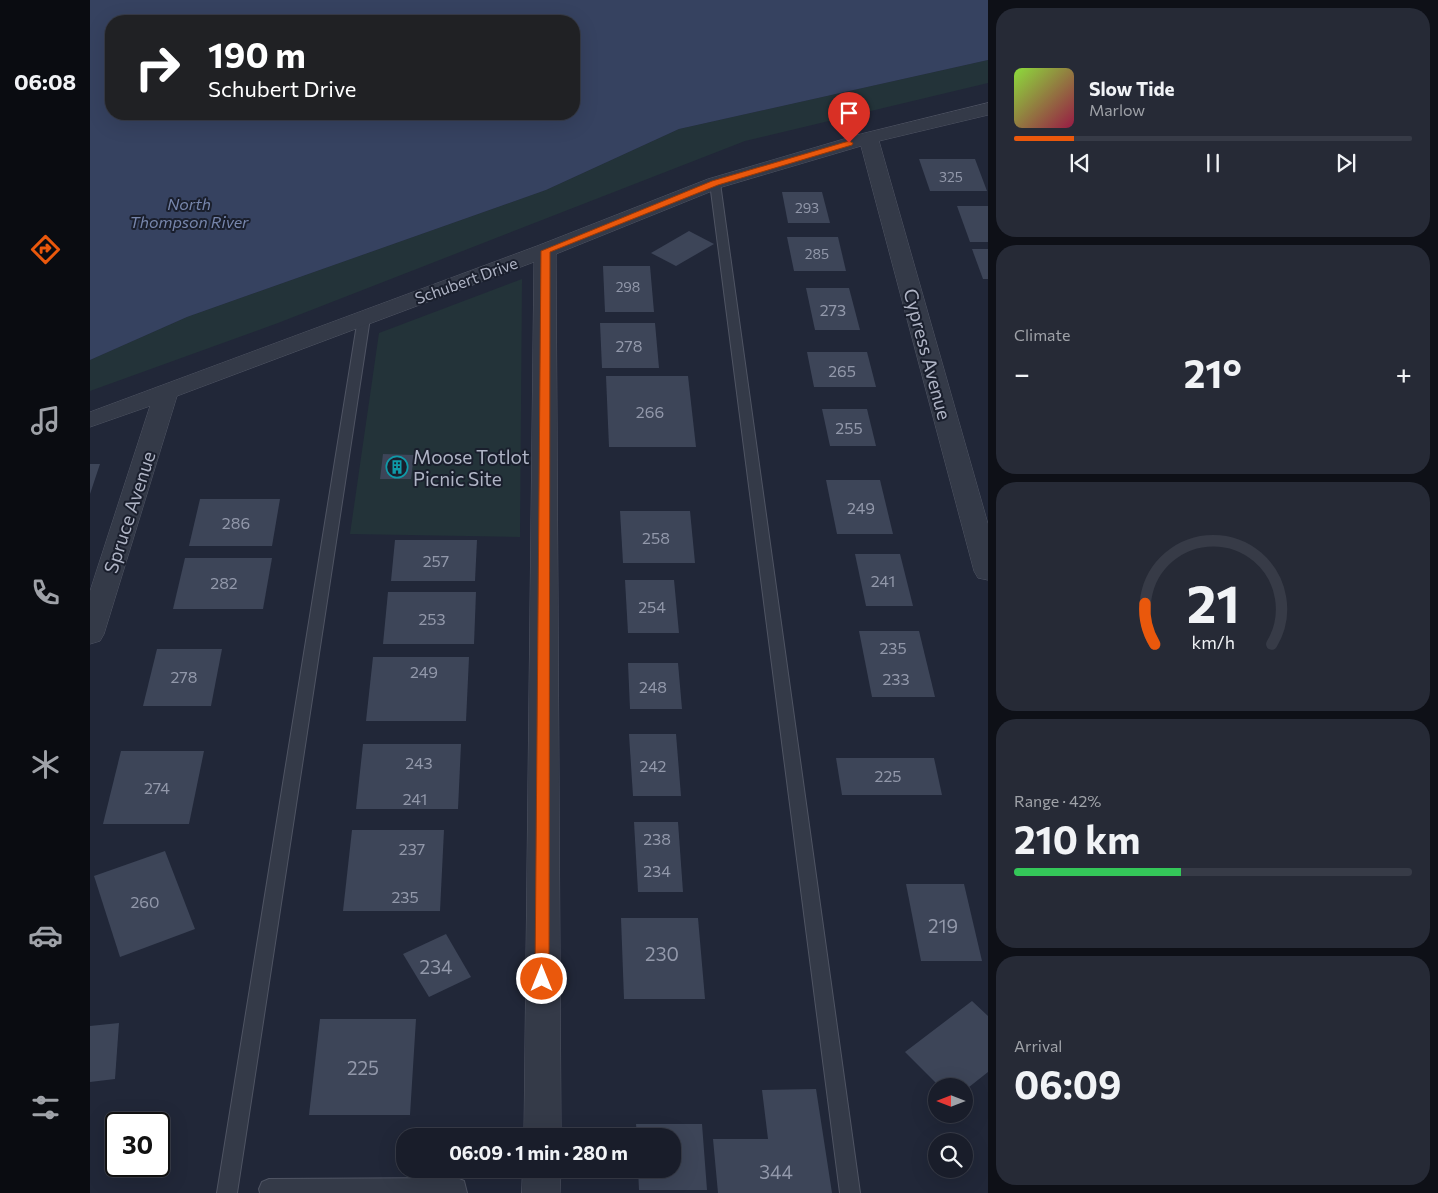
<!DOCTYPE html>
<meta charset="utf-8">
<style>
body{margin:0;font-family:Commissioner,sans-serif;background:#262a36;color:#f1f3f6;height:100vh;display:flex;flex-direction:column;font-size:19px;white-space:nowrap}
*{box-sizing:border-box;margin:0}
p{font-size:16px;color:#9fa2a8}
.icon{flex:none;width:28px;height:28px;fill:none;stroke:currentColor;stroke-width:2;stroke-linecap:round;stroke-linejoin:round}
.map{position:relative;flex:1;overflow:hidden}
.drawer{display:flex;flex-direction:column;gap:8px;padding:8px;background:#0e1017;width:450px}
.drawer>*{flex:none}
.top-card{position:absolute;left:15px;top:15px;width:475px;height:105px;border-radius:20px;box-shadow:0 5px 20px #0002,0 0 0 1px #373b47;background:#202124;color:#fff;overflow:hidden}
.needle{width:32px;rotate:270deg}
.fabs{position:absolute;left:838px;top:1078px;display:grid;gap:10px}
.fabs a{display:grid;place-items:center;width:45px;height:45px;border-radius:50%;background:#191d2a;box-shadow:0 5px 20px #0002,0 0 0 1px #373b47;font-size:25px}
.speed{position:absolute;left:15px;top:1112px;display:flex;gap:10px;font-size:25px;font-weight:700;text-align:center}
.speed>*{display:grid;place-content:center;width:65px;height:65px;border-radius:50%;background:#191d2a;box-shadow:0 5px 20px #0002,0 0 0 1px #373b47;line-height:1}
.speed .limit{border:2px solid #111;border-radius:8px;background:#fff;color:#111}
.pin{position:absolute;display:grid;place-items:center;width:42px;height:42px;color:#fff;margin:-51px -21px;border-radius:50% 50% 50% 0;rotate:-45deg;box-shadow:0 0 5px #0007}
.pin .icon{rotate:45deg}
.me{position:absolute;width:55px;margin:-28px;rotate:0deg;stroke-linejoin:round;filter:drop-shadow(0 0 4px #0008)}
.turn{display:flex;align-items:center;gap:18px;height:105px;padding:0 20px;font-size:22px}
.turn .icon{width:65px;height:65px;stroke-width:2.5}
.turn b{display:block;font-size:35px;line-height:42px}
.big{font-size:38px;font-weight:700;line-height:1.1}
.drawer .card{flex:1;display:flex;flex-direction:column;justify-content:center;gap:8px;min-width:0;padding:0 18px;border-radius:20px;background:#262a36}
.drawer .dial{align-items:center;gap:0}
.dial svg{height:130px;overflow:visible;fill:none;stroke:#373b47;stroke-width:7;stroke-linecap:round;text-anchor:middle}
.dial text{fill:#f1f3f6;stroke:none}
.song{display:flex;align-items:center;gap:15px}
.cover{width:60px;height:60px;border-radius:8px;background:linear-gradient(135deg,hsl(90 70% 55%),hsl(340 70% 35%))}
.played{height:5px;border-radius:2px;background:linear-gradient(90deg,#ea580c 15%,#373b47 15%)}
.keys{display:flex;justify-content:space-around;direction:ltr}
.heat{display:flex;justify-content:space-between;align-items:center;font-size:28px;direction:ltr}
.charge{height:8px;border-radius:4px;background:linear-gradient(90deg,#34c759 42%,#373b47 0)}
.trip{position:absolute;left:306px;top:1128px;width:285px;height:50px;border-radius:20px;background:#191d2a;box-shadow:0 5px 20px #0002,0 0 0 1px #373b47;font-weight:700;line-height:50px;text-align:center}
main{display:flex;flex:1;min-height:0}
.tabs{display:flex;flex-direction:column;width:90px;justify-content:space-around;align-items:center;background:#0a0c11;color:#9fa2a8}
.tabs .icon{width:35px;height:35px}
.tabs .selected{color:#ea580c}
.tabs b{font-size:22px;color:#f1f3f6}
.map>svg:first-child{display:block}
.green{fill:#233339}
.water{fill:#364260;fill-rule:evenodd}
.building{fill:#3d4558}
.lines{fill:none;stroke-linecap:round;stroke-linejoin:round}
.service-casing{stroke:#4f5463;stroke-width:2}
.minor-casing{stroke:#4f5463;stroke-width:1}
.service{fill:#343a48;fill-rule:evenodd}
.minor{fill:#343a48;fill-rule:evenodd}
.route{fill:#ea580c;stroke:#983908}
.labels{text-anchor:middle;dominant-baseline:central;stroke-width:4;stroke-linejoin:round;paint-order:stroke}
.far-number-label{font-size:14px;fill:#9298aa}
.far-water-label{font-size:16px;font-style:italic;fill:#7786ac;stroke:#1a1f2d}
.far-street-label{font-size:16px;fill:#afb4c5;stroke:#1a1f2d}
.number-label{font-size:16px;fill:#9298aa}
.street-label{font-size:19px;fill:#afb4c5;stroke:#1a1f2d}
.poi-label{font-size:19px;fill:#afb4c5;stroke:#1a1f2d;text-anchor:start}
.near-number-label{font-size:19px;fill:#9298aa}
</style>
<main>
<nav class="tabs">
<b>06:08</b>
<svg class="icon selected" aria-label="directions" viewBox="0 0 24 24"><path d="M12 3l9 9-9 9-9-9zM9 14v-3h6M13 9l2 2-2 2"/></svg>
<svg class="icon" aria-label="music" viewBox="0 0 24 24"><path d="M9 18V5l10-2v13"/><circle cx="6" cy="18" r="3"/><circle cx="16" cy="16" r="3"/></svg>
<svg class="icon" aria-label="phone" viewBox="0 0 24 24"><path d="M5 4h4l2 5-3 2q2 4 5 5l2-3 5 2v4C11 20 4 13 5 4z"/></svg>
<svg class="icon" aria-label="climate" viewBox="0 0 24 24"><path d="M12 3v18M4 7l16 10M4 17L20 7"/></svg>
<svg class="icon" aria-label="car" viewBox="0 0 24 24"><path d="M5 17H2v-5l4-1 3-4h7l3 4 3 1v5h-3M9 17h6M6 11h13"/><circle cx="7" cy="17" r="2"/><circle cx="17" cy="17" r="2"/></svg>
<svg class="icon" aria-label="filters" viewBox="0 0 24 24"><path d="M4 7h16M4 17h16"/><circle cx="9" cy="7" r="2"/><circle cx="15" cy="17" r="2"/></svg>
</nav>
<div class="map">
<svg width="898" height="1193" viewBox="0 0 898 1193">
<rect width="100%" height="100%" fill="#212738"/>
<g class="green">
<path d="M898,60V83L655,141L188,323L0,391V360L97,317L456,190L589,129Z"/>
<path d="M432,279L430,537L260,534L289,333Z"/>
</g>
<path class="water" d="M0,0H898V60L589,129L456,190L97,317L0,360ZM21,21H484V114H21Z"/>
<g class="building">
<path d="M829,159H885L897,191H840Z"/>
<path d="M692,192H732L740,223H698Z"/>
<path d="M867,206H898V242H880Z"/>
<path d="M599,231L624,244L586,266L561,253Z"/>
<path d="M697,237H748L756,271H704Z"/>
<path d="M882,249H898V279H893Z"/>
<path d="M513,266H560L564,312H515Z"/>
<path d="M716,288H759L770,330H725Z"/>
<path d="M510,323H565L569,368H512Z"/>
<path d="M717,352H777L786,387H724Z"/>
<path d="M516,376H598L606,447H519Z"/>
<path d="M732,409H777L786,446H740Z"/>
<path d="M293,454L324,455L321,479H290Z"/>
<path d="M0,464H10L0,494Z"/>
<path d="M736,480H790L803,534H747Z"/>
<path d="M110,499H190L182,546H99Z"/>
<path d="M530,511H600L605,563H533Z"/>
<path d="M305,540H387L385,581H301Z"/>
<path d="M765,554H810L823,606H776Z"/>
<path d="M95,558H182L173,609H83Z"/>
<path d="M535,580H584L589,633H538Z"/>
<path d="M298,592H386L384,644H293Z"/>
<path d="M769,631H829L845,697H782Z"/>
<path d="M67,649H132L121,706H53Z"/>
<path d="M283,657H379L376,721H276Z"/>
<path d="M538,663H588L592,709H540Z"/>
<path d="M539,734H586L591,796H543Z"/>
<path d="M273,744H371L368,809H266Z"/>
<path d="M31,751H114L99,824H13Z"/>
<path d="M746,758H844L852,795H752Z"/>
<path d="M544,822H588L593,892H548Z"/>
<path d="M262,830H354L350,911H253Z"/>
<path d="M75,851L105,929L30,957L4,876Z"/>
<path d="M816,884H874L892,961H831Z"/>
<path d="M531,918H608L615,999H534Z"/>
<path d="M356,934L381,977L339,997L313,954Z"/>
<path d="M882,1001L898,1016V1072L874,1091V1086H849L815,1052Z"/>
<path d="M230,1019H326L320,1115H219Z"/>
<path d="M29,1023L25,1079L0,1082V1026Z"/>
<path d="M726,1089L742,1193H628L623,1139H678L672,1090Z"/>
<path d="M546,1124H612L617,1190H549L548,1169H582V1136H547Z"/>
</g>
<g class="lines">
<g class="service-casing">
<g id="service">
<path d="M625,180L630,183L770,1193H750L620,183Z"/>
<path d="M274,314L280,318L147,1193H127L268,318Z"/>
<path d="M367,1178L374,1181L377,1193H170L169,1189L172,1182L179,1179Z"/>
</g>
</g>
<g class="minor-casing">
<g id="minor">
<path d="M898,103V115L789,141L898,524V580L888,578L884,571L771,146L632,187L466,254L471,1136H434L444,262L87,396L14,634L10,641L0,644V591L60,406L0,427V412L447,246L618,179L771,134Z"/>
<path d="M433,1169H471L470,1193H432Z"/>
</g>
</g>
<use href="#service" class="service"/>
<use href="#minor" class="minor"/>
</g>
<path class="route" d="M759,141L763,143L762,145L628,185L460,252L459,979L457,983L452,985L447,983L445,979L451,251L622,181Z"/>
<defs>
<g id="building-ring" transform="scale(1.125)"><circle r="9.5" fill="#1a1f2d" stroke="#0f9aa8" stroke-width="1.5"/><path d="M-4-6H4V6H1V3H-1V6H-4ZM-2.5-4.3h1.7v1.8h-1.7ZM.8-4.3h1.7v1.8H.8ZM-2.5-1h1.7V.8h-1.7ZM.8-1h1.7V.8H.8Z" fill="#0f9aa8"/></g>
</defs>
<g fill-rule="evenodd">
<use href="#building-ring" x="307" y="467"/>
</g>
<g class="labels">
<g class="far-number-label">
<text x="861" y="176">325</text>
<text x="717" y="207">293</text>
<text x="727" y="253">285</text>
<text x="538" y="286">298</text>
</g>
<g class="far-water-label">
<text x="99" y="203">North<tspan x="99" dy="18">Thompson River</tspan></text>
</g>
<g class="far-street-label">
<text transform="translate(376 280) rotate(-20)">Schubert Drive</text>
</g>
<g class="number-label">
<text x="743" y="309">273</text>
<text x="539" y="345">278</text>
<text x="752" y="370">265</text>
<text x="560" y="411">266</text>
<text x="759" y="427">255</text>
<text x="771" y="507">249</text>
<text x="146" y="522">286</text>
<text x="566" y="537">258</text>
<text x="346" y="560">257</text>
<text x="793" y="580">241</text>
<text x="134" y="582">282</text>
<text x="562" y="606">254</text>
<text x="342" y="618">253</text>
<text x="803" y="647">235</text>
<text x="334" y="671">249</text>
<text x="94" y="676">278</text>
<text x="806" y="678">233</text>
<text x="563" y="686">248</text>
<text x="329" y="762">243</text>
<text x="563" y="765">242</text>
<text x="798" y="775">225</text>
<text x="67" y="787">274</text>
<text x="325" y="798">241</text>
<text x="567" y="838">238</text>
<text x="322" y="848">237</text>
<text x="567" y="870">234</text>
<text x="315" y="896">235</text>
<text x="55" y="901">260</text>
</g>
<g class="street-label">
<text transform="translate(838 354) rotate(75)">Cypress Avenue</text>
<text transform="translate(39 512) rotate(-72)">Spruce Avenue</text>
</g>
<g class="poi-label">
<text x="323" y="456">Moose Totlot<tspan x="323" dy="22">Picnic Site</tspan></text>
</g>
<g class="near-number-label">
<text x="853" y="925">219</text>
<text x="572" y="953">230</text>
<text x="346" y="966">234</text>
<text x="273" y="1067">225</text>
<text x="686" y="1171">344</text>
</g>
</g>
</svg>
<div class="fabs">
<a><svg class="needle" viewBox="-14 -14 28 28"><path d="M0-13l5 13h-10z" fill="#e53935"/><path d="M0 13l5-13h-10z" fill="#9fa2a8"/></svg></a>
<a><svg class="icon" aria-label="search" viewBox="0 0 24 24"><circle cx="10" cy="10" r="6"/><path d="M15 15l6 6"/></svg></a>
</div>
<div class="speed"><div class="limit">30</div></div>
<div class="pin" style="left:759px;top:143px;background:#d93025"><svg class="icon" aria-label="arrive" viewBox="0 0 24 24"><path d="M6 21V4h12l-3 4 3 4H6"/></svg></div>
<svg class="me" style="left:452px;top:979px" viewBox="-20 -20 40 40"><circle r="17" fill="#ea580c" stroke="#fff" stroke-width="3"/><path d="M0-11L8 9 0 5-8 9z" fill="#fff"/></svg>
<div class="trip">06:09 · 1 min · 280 m</div>
<div class="top-card">
<div class="turn"><svg class="icon" aria-label="right" viewBox="0 0 24 24"><path d="M7 20v-9h11M14 6l5 5-5 5"/></svg><div><b>190 m</b>Schubert Drive</div></div>
</div>
</div>
<section class="drawer">
<div class="card">
<div class="song"><i class="cover"></i><div><b>Slow Tide</b><p>Marlow</p></div></div>
<div class="played"></div>
<div class="keys"><svg class="icon" aria-label="previous" viewBox="0 0 24 24"><path d="M18 5L8 12l10 7zM5 5v14"/></svg><svg class="icon" aria-label="pause" viewBox="0 0 24 24"><path d="M8 5v14M16 5v14"/></svg><svg class="icon" aria-label="next" viewBox="0 0 24 24"><path d="M6 5l10 7-10 7zM19 5v14"/></svg></div>
</div>
<div class="card"><p>Climate</p>
<div class="heat"><a>−</a><b class="big">21°</b><a>+</a></div>
</div>
<div class="card dial"><svg viewBox="0 0 100 80">
<path d="M14 69A42 42 0 1 1 86 69"/>
<path d="M14 69A42 42 0 0 1 8 44" stroke="#ea580c"/>
<text x="50" y="56" font-size="32" font-weight="700">21</text>
<text x="50" y="72" font-size="11">km/h</text>
</svg></div>
<div class="card"><p>Range · 42%</p><b class="big">210 km</b><div class="charge"></div></div>
<div class="card"><p>Arrival</p><b class="big">06:09</b></div>
</section>
</main>
